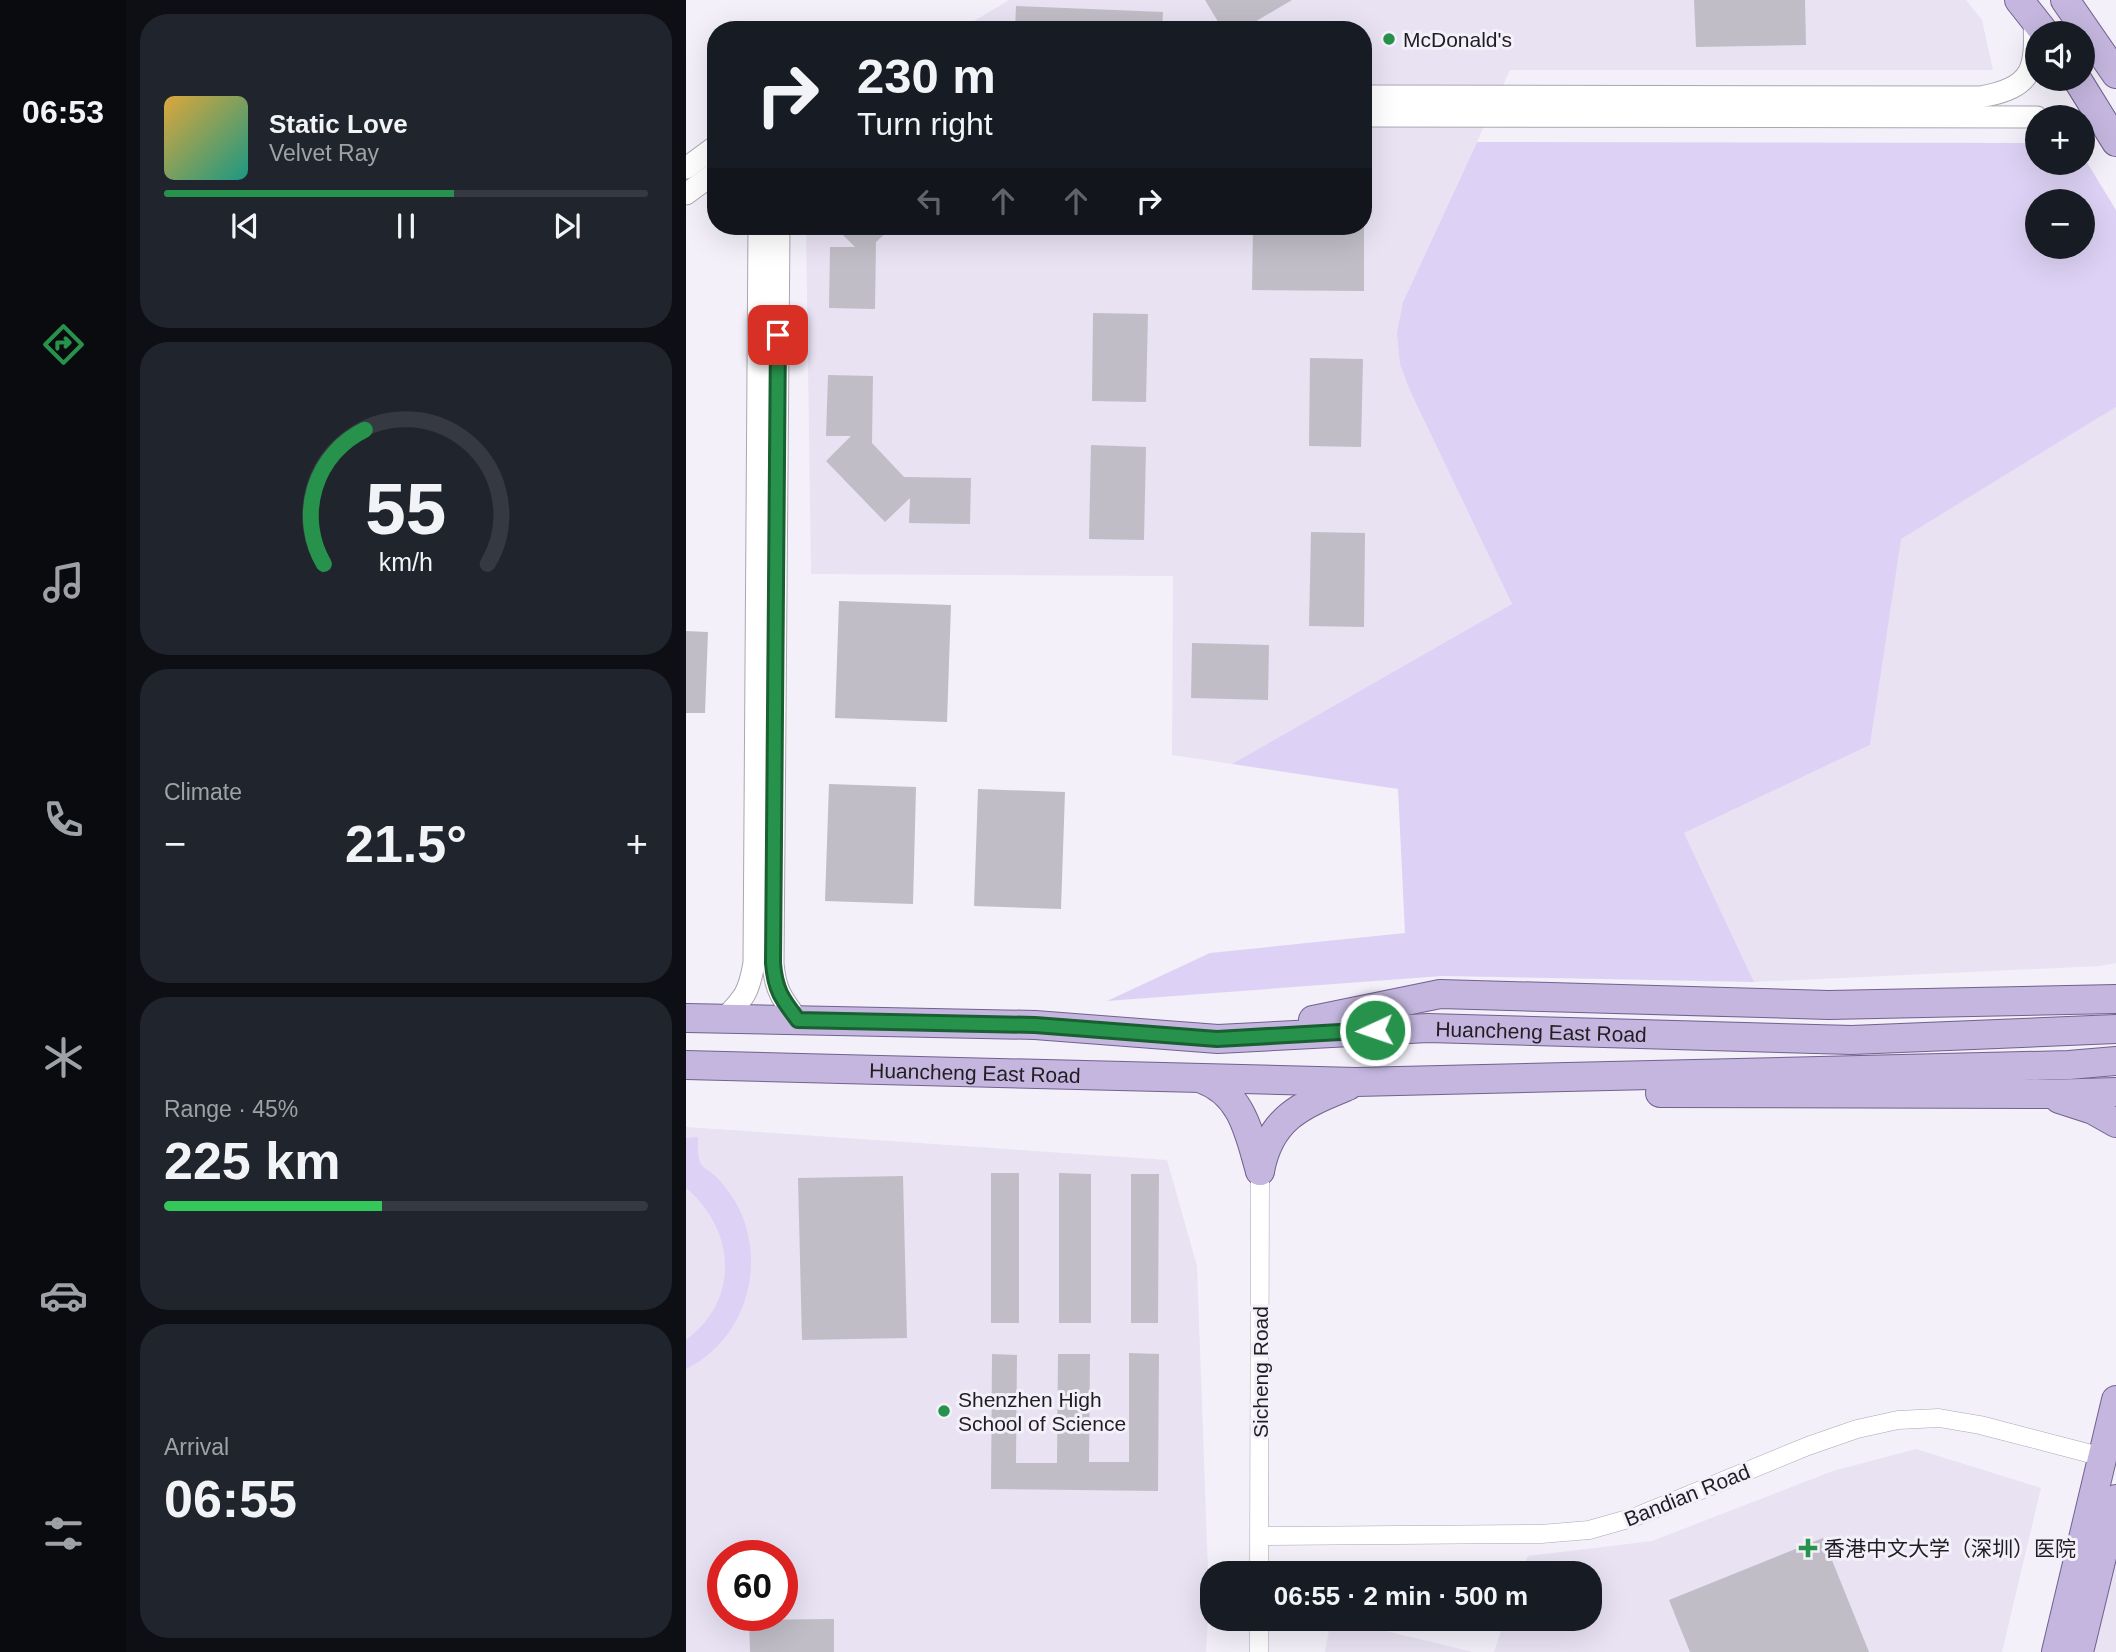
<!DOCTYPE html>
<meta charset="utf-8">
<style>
body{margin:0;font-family:Arial,"Noto Sans SC",sans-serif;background:#20242c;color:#f1f3f6;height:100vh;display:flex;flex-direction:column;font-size:26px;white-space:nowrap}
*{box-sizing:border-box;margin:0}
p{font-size:23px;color:#9ea1a6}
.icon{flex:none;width:38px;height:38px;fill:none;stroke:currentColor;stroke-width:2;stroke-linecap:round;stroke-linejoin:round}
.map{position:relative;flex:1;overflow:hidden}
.side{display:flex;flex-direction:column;gap:14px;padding:14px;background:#0d0f14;width:560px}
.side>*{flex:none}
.top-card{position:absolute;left:21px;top:21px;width:665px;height:214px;border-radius:28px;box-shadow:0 7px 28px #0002;background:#171b24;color:#f1f3f6;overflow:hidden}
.controls{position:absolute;left:1339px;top:21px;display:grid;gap:14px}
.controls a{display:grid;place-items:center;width:70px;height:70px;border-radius:50%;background:#171b24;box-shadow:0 7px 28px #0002;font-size:35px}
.speed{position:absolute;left:21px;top:1540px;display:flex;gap:14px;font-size:35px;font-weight:700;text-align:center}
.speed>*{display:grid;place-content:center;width:91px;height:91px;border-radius:50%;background:#171b24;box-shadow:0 7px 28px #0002;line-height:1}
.speed .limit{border:10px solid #d22;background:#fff;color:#111}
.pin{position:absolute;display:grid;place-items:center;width:60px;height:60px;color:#fff;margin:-30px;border-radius:14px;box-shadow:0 4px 10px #0006}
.me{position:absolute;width:77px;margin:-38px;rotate:267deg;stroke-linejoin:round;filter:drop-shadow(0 0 5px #0008)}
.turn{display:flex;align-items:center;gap:24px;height:147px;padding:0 35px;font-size:32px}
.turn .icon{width:91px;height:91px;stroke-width:2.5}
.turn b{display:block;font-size:49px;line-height:60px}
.lanes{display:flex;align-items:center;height:66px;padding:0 35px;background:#0003;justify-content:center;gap:35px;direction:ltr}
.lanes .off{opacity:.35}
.big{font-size:52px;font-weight:800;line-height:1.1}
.side .card{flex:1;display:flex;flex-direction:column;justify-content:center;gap:10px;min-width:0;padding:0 24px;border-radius:28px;background:#20242c}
.side .dial{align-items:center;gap:0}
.dial svg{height:182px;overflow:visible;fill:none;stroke:#363941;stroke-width:7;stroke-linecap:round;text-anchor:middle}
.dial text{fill:#f1f3f6;stroke:none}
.song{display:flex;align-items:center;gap:21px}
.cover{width:84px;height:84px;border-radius:10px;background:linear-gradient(135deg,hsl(40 70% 55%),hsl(170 70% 35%))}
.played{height:7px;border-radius:4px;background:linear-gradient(90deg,#26924b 60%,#363941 60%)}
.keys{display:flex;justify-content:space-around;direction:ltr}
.heat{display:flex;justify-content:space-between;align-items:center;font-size:38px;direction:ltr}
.charge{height:10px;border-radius:5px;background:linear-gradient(90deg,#34c759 45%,#363941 0)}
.trip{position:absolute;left:514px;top:1561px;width:402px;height:70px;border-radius:28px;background:#171b24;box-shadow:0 7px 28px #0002;font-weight:800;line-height:70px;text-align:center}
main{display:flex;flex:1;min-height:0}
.dock{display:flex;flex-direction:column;width:126px;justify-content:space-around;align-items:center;background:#090b0e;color:#9ea1a6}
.dock .icon{width:49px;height:49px}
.dock .current{color:#26924b}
.dock b{font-size:32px;color:#f1f3f6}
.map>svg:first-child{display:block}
.built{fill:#e8e2f3;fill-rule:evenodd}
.green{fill:#ddd2f5;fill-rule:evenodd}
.building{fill:#c0bdc7}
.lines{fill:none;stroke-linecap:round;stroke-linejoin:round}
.minor-casing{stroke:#aaa7b1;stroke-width:19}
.tertiary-casing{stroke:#aaa7b1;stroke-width:23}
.primary-casing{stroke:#71618e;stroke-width:30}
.minor{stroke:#fff;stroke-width:18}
.tertiary{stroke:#fff;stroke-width:21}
.primary{stroke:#c4b6de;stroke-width:28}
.route-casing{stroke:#195f31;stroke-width:18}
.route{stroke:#26924b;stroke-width:12}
.poi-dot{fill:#26924b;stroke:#f3f0fa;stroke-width:2.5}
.labels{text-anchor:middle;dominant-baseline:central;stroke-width:6;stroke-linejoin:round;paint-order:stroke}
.poi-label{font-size:21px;fill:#201e22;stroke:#f3f0fa;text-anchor:start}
.street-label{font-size:21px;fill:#201e22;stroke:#f3f0fa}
</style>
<main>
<nav class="dock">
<b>06:53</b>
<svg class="icon current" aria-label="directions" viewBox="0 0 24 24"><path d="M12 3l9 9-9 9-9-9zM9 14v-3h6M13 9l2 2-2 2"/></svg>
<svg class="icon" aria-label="music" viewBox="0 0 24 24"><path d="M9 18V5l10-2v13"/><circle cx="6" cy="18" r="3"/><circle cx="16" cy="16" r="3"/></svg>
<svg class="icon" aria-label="phone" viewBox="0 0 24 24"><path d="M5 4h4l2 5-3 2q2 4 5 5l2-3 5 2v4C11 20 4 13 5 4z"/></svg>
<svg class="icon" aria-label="climate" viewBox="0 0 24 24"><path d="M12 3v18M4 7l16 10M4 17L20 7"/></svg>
<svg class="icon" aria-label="car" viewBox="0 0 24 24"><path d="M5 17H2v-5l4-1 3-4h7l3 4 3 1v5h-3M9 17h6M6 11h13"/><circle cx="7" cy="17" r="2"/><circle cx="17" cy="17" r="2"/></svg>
<svg class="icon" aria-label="filters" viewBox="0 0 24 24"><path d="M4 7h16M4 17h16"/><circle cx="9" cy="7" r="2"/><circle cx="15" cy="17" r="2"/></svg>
</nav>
<section class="side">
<div class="card">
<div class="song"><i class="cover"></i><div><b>Static Love</b><p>Velvet Ray</p></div></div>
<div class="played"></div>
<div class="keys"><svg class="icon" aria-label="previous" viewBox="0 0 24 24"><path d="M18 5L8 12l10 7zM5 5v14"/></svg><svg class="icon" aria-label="pause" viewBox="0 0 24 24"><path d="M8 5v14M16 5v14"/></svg><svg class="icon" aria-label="next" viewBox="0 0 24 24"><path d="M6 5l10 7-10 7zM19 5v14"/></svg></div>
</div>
<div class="card dial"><svg viewBox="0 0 100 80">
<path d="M14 69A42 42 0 1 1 86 69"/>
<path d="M14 69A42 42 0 0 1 32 10" stroke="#26924b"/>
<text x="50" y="56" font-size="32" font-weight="700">55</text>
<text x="50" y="72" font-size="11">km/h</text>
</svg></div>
<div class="card"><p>Climate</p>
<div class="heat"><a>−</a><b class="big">21.5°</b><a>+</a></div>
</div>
<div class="card"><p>Range · 45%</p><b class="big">225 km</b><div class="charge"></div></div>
<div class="card"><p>Arrival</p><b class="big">06:55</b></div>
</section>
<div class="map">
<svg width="1430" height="1652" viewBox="0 0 1430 1652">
<rect width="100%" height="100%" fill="#f3f0fa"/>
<g class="built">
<path d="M323,0H1280L1296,20L1307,70H824L717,302L725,393L826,604L546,764L486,755L487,576L125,574L120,226H677V30H273Z"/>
<path d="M1430,407V963L1414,966L1068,982L998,833L1184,745L1214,539Z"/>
<path d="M0,1127L481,1160L511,1266L523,1599L520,1652H0ZM37,1556H96V1615H37Z"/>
<path d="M1230,1449L1355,1488L1316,1652H808L819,1619H905V1573H835L842,1556L966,1541L1147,1471Z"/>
<path d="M1430,1545V1652H1394Z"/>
<path d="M645,1619H649L787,1652H639Z"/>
</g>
<g class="green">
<path d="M791,142L1351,143V163H1396L1397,156L1430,210V407L1215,539L1184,745L998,833L1068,982L756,976L421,1001L524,953L719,933L712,789L546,764L826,604L725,393L714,364L711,333L717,302ZM1351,201H1396V247H1351Z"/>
<path d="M12,1137C12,1144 11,1158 15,1164C17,1168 24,1171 27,1174C39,1185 49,1199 55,1213C80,1271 57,1341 0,1369V1340C55,1299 49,1229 0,1188V1138Z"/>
</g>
<g class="building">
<path d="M519,0H606L555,30H537Z"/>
<path d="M1008,0H1119L1120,45L1010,47Z"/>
<path d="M330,6L477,12L476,30H329Z"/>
<path d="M148,226H207L190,242L189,309L143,308L144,247H169Z"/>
<path d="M567,226H678V291L566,290Z"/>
<path d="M407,313L462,314L460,402L406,401Z"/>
<path d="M624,358L677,359L675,447L623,446Z"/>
<path d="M142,375L187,376L186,443L218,477L285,478L284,524L223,523L224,498L199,522L140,461L165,436H140Z"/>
<path d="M405,445L460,447L458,540L403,539Z"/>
<path d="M625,532L679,533L678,627L623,626Z"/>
<path d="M153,601L265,605L261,722L149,718Z"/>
<path d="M0,631L22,632L19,713H0Z"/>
<path d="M506,643L583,645L582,700L505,698Z"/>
<path d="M143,784L230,787L227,904L139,901Z"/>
<path d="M292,789L379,792L375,909L288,906Z"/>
<rect x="305" y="1173" width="28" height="150"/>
<path d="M373,1173L405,1174V1323H373Z"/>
<path d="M445,1174H473L472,1323H445Z"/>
<path d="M217,1176L221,1338L116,1340L112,1178Z"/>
<path d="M443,1353L473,1354L472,1491L305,1489L306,1354L331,1355L330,1463H371L372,1354H404L403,1462H443Z"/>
<path d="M1137,1538L1183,1652H1004L983,1600Z"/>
<path d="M148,1619V1652H64L63,1620Z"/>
</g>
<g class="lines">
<g class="minor-casing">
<g id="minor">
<path d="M574,1536L855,1534L903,1530L949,1517L1122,1446L1171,1429L1212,1420L1253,1418L1294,1425L1417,1457"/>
<path d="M573,1573L574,1171"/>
<path d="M573,1652V1619"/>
</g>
</g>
<g class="tertiary-casing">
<g id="tertiary">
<path d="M677,96L1294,97C1349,88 1350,67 1348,19"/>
<path d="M677,116L1351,117"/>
<path d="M0,168L30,146"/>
<path d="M0,194L30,172"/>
<path d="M93,226L87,963C89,990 96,999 112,1020"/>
<path d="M38,1019C59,997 63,992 68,963L73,226"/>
</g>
</g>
<g class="primary-casing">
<g id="primary">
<path d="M1333,0L1359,33"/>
<path d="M1379,0L1430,74"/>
<path d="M1391,79L1430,142"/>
<path id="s1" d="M0,1018L349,1025L532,1039L742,1028L1166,1040L1430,1029"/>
<path d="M627,1020L754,994L1143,1005L1430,999"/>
<path id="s2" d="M0,1065L670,1082L1383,1065L1430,1061"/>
<path d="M516,1079C557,1094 563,1134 574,1171"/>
<path d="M974,1093L1361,1094L1430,1092"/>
<path d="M1373,1099L1407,1110L1430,1123"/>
<path d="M574,1171C584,1117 616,1105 662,1086"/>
<path d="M1370,1652L1430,1400"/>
<path d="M1393,1652L1430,1499"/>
</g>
</g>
<use href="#minor" class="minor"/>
<use href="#tertiary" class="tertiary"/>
<use href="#primary" class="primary"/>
</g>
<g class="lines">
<g class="route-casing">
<path id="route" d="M92,335L87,963C89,990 96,999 112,1020L349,1025L531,1039L689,1030"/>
</g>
<use href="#route" class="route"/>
</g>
<g class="poi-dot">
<circle cx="703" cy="39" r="7"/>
<circle cx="258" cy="1411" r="7"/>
<path d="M1118.5 1537.5h7v7h7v7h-7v7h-7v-7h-7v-7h7z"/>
</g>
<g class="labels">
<g class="poi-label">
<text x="717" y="39">McDonald's</text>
<text x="272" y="1399">Shenzhen High<tspan x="272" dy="24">School of Science</tspan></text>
<text x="1138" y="1548">香港中文大学（深圳）医院</text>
</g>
<g class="street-label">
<text stroke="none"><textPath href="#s1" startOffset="856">Huancheng East Road</textPath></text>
<text stroke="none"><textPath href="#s2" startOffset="289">Huancheng East Road</textPath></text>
<text transform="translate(574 1372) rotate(-90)">Sicheng Road</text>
<text transform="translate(1001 1495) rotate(-22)">Bandian Road</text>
</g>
</g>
</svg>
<div class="controls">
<a><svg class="icon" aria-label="sound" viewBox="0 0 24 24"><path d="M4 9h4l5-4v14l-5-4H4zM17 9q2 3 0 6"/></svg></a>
<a>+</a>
<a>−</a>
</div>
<div class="speed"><div class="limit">60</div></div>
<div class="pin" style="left:92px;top:335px;background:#d93025"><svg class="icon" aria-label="arrive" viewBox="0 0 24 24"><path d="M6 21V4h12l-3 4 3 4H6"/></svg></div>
<svg class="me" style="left:689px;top:1030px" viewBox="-20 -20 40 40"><circle r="17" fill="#26924b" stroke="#fff" stroke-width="3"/><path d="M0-11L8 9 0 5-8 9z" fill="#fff"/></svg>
<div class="trip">06:55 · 2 min · 500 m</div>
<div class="top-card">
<div class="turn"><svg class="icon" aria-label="right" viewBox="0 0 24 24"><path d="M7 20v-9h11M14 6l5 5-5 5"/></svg><div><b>230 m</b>Turn right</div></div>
<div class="lanes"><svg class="icon off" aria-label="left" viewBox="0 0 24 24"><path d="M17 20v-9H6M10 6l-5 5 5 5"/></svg><svg class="icon off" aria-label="ahead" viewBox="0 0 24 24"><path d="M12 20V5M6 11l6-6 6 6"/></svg><svg class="icon off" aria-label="ahead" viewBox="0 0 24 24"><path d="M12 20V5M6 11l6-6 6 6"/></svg><svg class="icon" aria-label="right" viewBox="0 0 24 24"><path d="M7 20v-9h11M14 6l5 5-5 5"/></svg></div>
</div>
</div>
</main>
